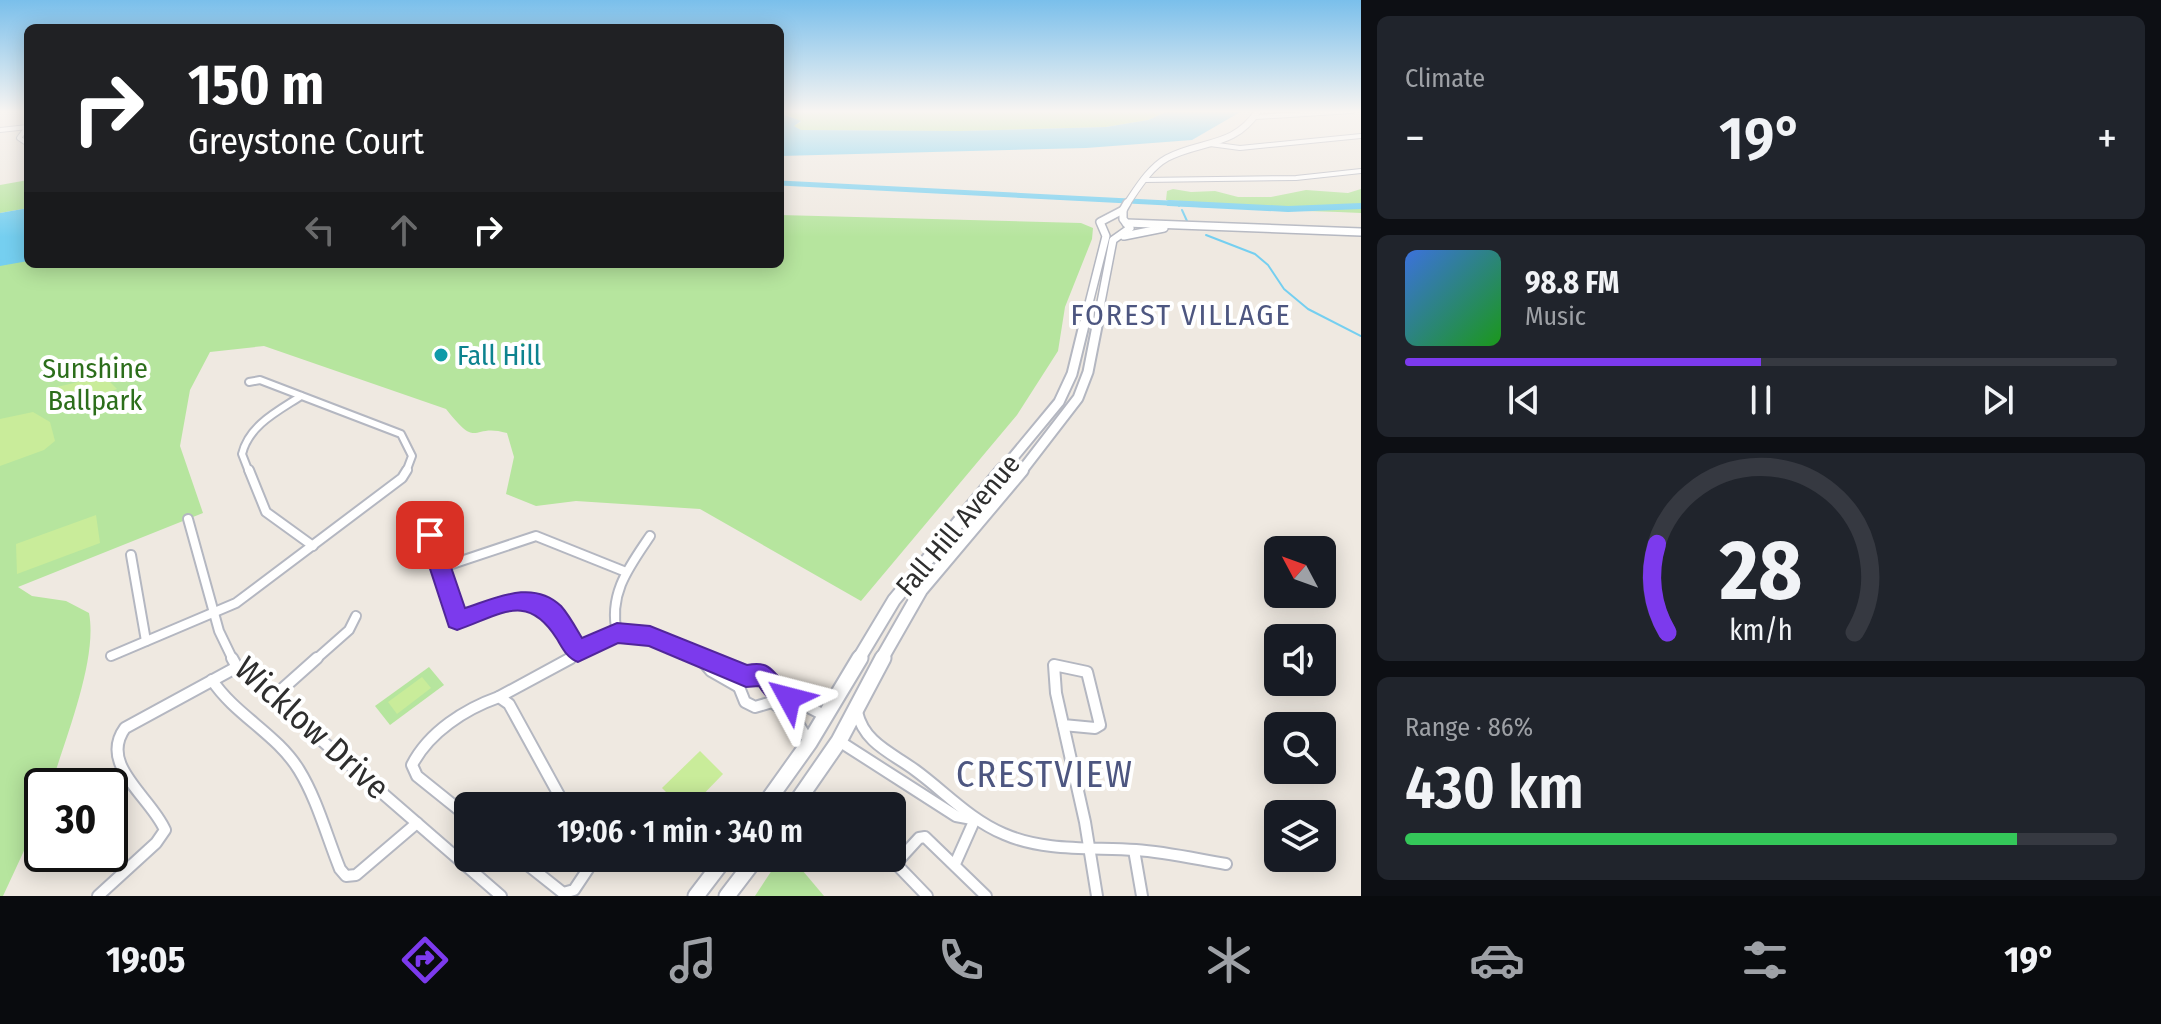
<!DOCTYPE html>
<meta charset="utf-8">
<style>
body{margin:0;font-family:"Fira Sans Condensed",sans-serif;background:#20242c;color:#f1f3f6;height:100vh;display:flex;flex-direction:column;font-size:30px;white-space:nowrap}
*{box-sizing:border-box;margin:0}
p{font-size:26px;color:#9ea1a6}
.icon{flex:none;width:44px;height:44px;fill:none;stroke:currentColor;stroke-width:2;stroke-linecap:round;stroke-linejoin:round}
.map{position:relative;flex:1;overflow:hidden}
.panel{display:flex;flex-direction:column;gap:16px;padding:16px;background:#0d0f14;width:800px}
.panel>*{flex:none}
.banner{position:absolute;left:24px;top:24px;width:760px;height:244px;border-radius:12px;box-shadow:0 4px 20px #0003;background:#202124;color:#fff;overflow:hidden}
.needle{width:52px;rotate:311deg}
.buttons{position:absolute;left:1264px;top:536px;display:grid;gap:16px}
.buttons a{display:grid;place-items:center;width:72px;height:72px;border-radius:12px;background:#171b24;box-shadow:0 4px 20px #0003;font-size:40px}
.speed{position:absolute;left:24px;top:768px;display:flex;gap:16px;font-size:40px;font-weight:700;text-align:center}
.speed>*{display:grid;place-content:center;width:104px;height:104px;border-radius:50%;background:#171b24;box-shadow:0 4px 20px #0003;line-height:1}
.speed .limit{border:4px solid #111;border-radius:12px;background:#fff;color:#111}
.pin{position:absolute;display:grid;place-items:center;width:68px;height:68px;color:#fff;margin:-34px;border-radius:16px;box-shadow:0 4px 12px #0006}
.me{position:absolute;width:88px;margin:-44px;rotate:308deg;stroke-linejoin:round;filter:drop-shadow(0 0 6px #0008)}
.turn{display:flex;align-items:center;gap:28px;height:168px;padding:0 32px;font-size:36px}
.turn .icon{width:104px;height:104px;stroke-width:2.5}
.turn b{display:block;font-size:56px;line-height:68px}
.lanes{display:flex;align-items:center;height:76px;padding:0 32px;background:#0003;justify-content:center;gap:40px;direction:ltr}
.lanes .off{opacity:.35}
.big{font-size:60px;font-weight:600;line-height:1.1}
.panel .card{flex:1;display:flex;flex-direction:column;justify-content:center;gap:12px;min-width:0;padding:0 28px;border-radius:12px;background:#20242c}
.panel .dial{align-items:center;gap:0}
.dial svg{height:208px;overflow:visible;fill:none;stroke:#363941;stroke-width:7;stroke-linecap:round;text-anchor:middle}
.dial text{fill:#f1f3f6;stroke:none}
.song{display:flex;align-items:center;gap:24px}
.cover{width:96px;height:96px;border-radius:12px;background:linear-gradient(135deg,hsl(220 70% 55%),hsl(120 70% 35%))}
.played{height:8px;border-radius:4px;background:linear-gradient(90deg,#7c3aed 50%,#363941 50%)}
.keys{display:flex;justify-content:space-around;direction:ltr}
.heat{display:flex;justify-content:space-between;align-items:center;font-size:44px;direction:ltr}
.charge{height:12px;border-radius:6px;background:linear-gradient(90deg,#34c759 86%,#363941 0)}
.trip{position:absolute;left:454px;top:792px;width:452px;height:80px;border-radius:12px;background:#171b24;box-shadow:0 4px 20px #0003;font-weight:600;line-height:80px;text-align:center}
.tab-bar{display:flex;height:128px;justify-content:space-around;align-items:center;background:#090b0e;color:#9ea1a6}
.tab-bar .icon{width:56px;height:56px}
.tab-bar .selected{color:#7c3aed}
.tab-bar b{font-size:36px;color:#f1f3f6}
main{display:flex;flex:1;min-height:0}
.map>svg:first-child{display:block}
.green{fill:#b6e59e}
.pitch{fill:#c9ec9a}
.water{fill:#75cff0}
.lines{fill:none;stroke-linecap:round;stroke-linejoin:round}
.stream{stroke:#75cff0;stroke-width:2}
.canal-far1{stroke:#75cff0;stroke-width:5}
.canal{stroke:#75cff0;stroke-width:6}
.river{fill:#75cff0;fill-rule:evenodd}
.minor-far3-casing{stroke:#b4b7c1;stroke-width:6}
.minor-far2-casing{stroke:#b4b7c1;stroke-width:10}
.minor-far1-casing{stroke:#b4b7c1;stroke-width:12}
.minor-casing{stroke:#b4b7c1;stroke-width:14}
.tertiary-casing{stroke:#b4b7c1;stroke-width:10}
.secondary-far4-casing{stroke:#b4b7c1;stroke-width:8}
.secondary-far3-casing{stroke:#b4b7c1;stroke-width:10}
.secondary-far2-casing{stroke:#b4b7c1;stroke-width:13}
.secondary-far1-casing{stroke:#b4b7c1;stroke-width:16}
.secondary-casing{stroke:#b4b7c1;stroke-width:19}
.minor-far3{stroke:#fff;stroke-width:4}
.minor-far2{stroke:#fff;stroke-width:6}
.minor-far1{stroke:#fff;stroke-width:8}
.minor{stroke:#fff;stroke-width:10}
.tertiary{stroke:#fff;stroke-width:7}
.secondary-far4{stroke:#fff;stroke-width:6}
.secondary-far3{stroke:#fff;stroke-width:7}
.secondary-far2{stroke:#fff;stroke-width:9}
.secondary-far1{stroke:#fff;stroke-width:12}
.secondary{stroke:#fff;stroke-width:15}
.route{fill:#7c3aed;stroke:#51269a;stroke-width:2}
.culture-dot{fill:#0f9aa8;stroke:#fff;stroke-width:3}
.labels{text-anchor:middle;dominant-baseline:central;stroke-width:8;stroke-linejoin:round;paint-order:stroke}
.culture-label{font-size:28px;fill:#0d838f;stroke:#fff;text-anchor:start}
.park-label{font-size:28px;fill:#2c6e1b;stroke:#fff}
.street-label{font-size:28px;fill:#2e2e2e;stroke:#fff}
.neighbourhood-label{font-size:30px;letter-spacing:2px;fill:#4d5680;stroke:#fff}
.near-street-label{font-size:34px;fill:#2e2e2e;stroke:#fff}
.near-neighbourhood-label{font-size:36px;letter-spacing:2px;fill:#4d5680;stroke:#fff}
</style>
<main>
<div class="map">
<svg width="1361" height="896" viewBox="0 0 1361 896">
<rect width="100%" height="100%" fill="#efe9e1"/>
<g class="green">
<path d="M780,111H1168L1148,120L1106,127L960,131L801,130L793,126L801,122Z"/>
<path d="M28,180V208L0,213V185Z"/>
<path d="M1173,189L1191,192L1215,191L1238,197H1271L1306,190L1348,193L1361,189V213C1321,211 1281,211 1241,208C1215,207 1191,201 1166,200L1167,191Z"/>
<path d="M780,215L1081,223L1093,228L1092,239L1065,307L1058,351L1017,415L861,601L700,509L576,501L536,506L506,494L514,457L507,433C470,422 480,452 446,409L264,346L210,352L190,390L180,446L203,513L18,587L32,596L66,601L89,613C98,659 65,739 51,786H42V812L3,896H0V263L28,258V264H780Z"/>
<path d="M429,667L444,685L390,725L375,706Z"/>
<path d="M780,858H792L824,896H755Z"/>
</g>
<g class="pitch">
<path d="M95,378L109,381L117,389L72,406L65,405L57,387Z"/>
<path d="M33,412L50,422L55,441L44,450L0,466V419Z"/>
<path d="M96,515L100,543L17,574L16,544Z"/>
<path d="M422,677L431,688L397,714L388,702Z"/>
<path d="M700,751L723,774L692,806H680L662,788Z"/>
</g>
<g class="water">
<path d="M1168,111H1242L1192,140L1086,148L780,156V113L801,121L794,126L801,130L960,131L1106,127L1148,120Z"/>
<path d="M28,208V258L0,263V213Z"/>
</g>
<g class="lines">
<g class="stream">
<path d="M1177,203L1179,206"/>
<path d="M1182,210L1187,221"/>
<path d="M1206,235L1255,254L1268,265L1284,289L1308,309L1361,336"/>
</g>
<path class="canal-far1" d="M780,183L1207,205"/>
<path class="canal" d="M1169,203L1288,209L1361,206"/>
<path class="river" d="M28,255V261L0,266V260Z"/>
<g class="minor-far3-casing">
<g id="minor-far3">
<path d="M1256,117L1352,111"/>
<path d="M28,126L19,138L28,144"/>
<path d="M0,130L28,127"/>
<path d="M1210,144L1240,148L1361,136"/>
<path d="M1143,180L1296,178L1361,171"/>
</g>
</g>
<g class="minor-far2-casing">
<g id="minor-far2">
<path d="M249,382L260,380L401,434L412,456L406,472"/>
<path d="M249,472L242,454C249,425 278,411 301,396"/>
</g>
</g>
<g class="minor-far1-casing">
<g id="minor-far1">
<path d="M249,470L266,512L313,546"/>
<path d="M188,519L219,631L233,660"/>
<path d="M430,535L457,620C469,620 481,612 493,608C543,589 555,613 578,651"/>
<path d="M131,555L146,641"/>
<path d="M440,568L536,536L626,572"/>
<path d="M617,633C608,594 629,567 650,536"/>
<path d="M111,656L236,603L402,478L407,470"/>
<path d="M315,660L349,630L356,616"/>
<path d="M567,660L617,633L650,636L707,660"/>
</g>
</g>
<g class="minor-casing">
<g id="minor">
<path d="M232,658L237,667L501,896"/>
<path d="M700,658L711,671L739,687"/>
<path d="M703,658L746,676"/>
<path d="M757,674L767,677L775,690L772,702L755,707L745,702L739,687L746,676Z"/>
<path d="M212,680C235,715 277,734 299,770C317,799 327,837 340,869L346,876L356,875L417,823"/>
<path d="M775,690L824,715"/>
<path d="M499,697L571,658"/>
<path d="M271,699L317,658"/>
<path d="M772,702L796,720L808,740"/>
<path d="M857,712C864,743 892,753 915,770C944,791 970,820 1004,834C1045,852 1092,847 1136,850C1166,852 1196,859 1226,864"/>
<path d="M1063,725L1095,728L1100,725L1087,672L1054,665L1056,693L1085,822L1097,896"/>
<path d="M839,741L956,816L972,819"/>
<path d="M468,817L417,776L412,765C429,732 465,709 499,697L509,704L565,806"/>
<path d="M1134,850L1142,896"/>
<path d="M519,858L563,893L574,890L588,869V858"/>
<path d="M955,864L975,819"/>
<path d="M98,896L156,843L165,830C151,797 98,765 125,728L237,667"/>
<path d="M927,896L899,867L898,861L919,838L925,837L986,896"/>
</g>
</g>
<g class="tertiary-casing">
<path id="tertiary" d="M1126,223L1361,232"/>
</g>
<g class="secondary-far4-casing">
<path id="secondary-far4" d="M1126,205C1137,189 1149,168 1167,158C1201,140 1234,148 1258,111"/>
</g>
<g class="secondary-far3-casing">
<g id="secondary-far3">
<path d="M1124,236L1164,228"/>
<path d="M1084,323L1106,236L1100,222L1123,210L1127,203"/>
<path d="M1097,323L1113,240L1130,228L1123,219V210"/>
</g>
</g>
<g class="secondary-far2-casing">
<g id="secondary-far2">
<path d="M1001,472L1059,402L1072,374L1085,321"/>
<path d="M1021,472L1078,398L1088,372L1098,321"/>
</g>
</g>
<g class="secondary-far1-casing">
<g id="secondary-far1">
<path d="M858,660L894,600L1002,470"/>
<path d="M881,660L921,590L1022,470"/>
</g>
</g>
<g class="secondary-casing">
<g id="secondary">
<path d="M764,806L809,743L860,658"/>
<path d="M794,806L839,741L883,658"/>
<path d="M696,896L725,858"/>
<path d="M727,896L756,858"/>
</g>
</g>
<use href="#minor-far3" class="minor-far3"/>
<use href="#minor-far2" class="minor-far2"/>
<use href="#minor-far1" class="minor-far1"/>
<use href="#minor" class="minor"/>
<use href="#tertiary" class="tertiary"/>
<use href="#secondary-far4" class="secondary-far4"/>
<use href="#secondary-far3" class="secondary-far3"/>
<use href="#secondary-far2" class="secondary-far2"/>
<use href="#secondary-far1" class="secondary-far1"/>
<use href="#secondary" class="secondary"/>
</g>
<linearGradient id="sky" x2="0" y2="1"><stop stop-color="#7abfeb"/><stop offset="0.47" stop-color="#f8f5f2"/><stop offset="1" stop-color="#f8f5f2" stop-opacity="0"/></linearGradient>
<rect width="1361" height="237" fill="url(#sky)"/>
<path class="route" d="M430,527L437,530L440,535L465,608C496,598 533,579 561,606C569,615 576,628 582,638L617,623L650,626L747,665C772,660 771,673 787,684C795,689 798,689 802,698L798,706L789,709C775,704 767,699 759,686L746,687L649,646L618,643L578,662C567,658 563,649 557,639C527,591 501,615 457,630L449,627L419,535L422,530Z"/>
<circle class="culture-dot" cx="441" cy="355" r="8"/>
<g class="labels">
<g class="culture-label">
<text x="457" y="355">Fall Hill</text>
</g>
<g class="park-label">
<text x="95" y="368">Sunshine<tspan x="95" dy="32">Ballpark</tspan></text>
</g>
<g class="street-label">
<text transform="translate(958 525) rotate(-50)">Fall Hill Avenue</text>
</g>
<g class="neighbourhood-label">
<text x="1181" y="315">FOREST VILLAGE</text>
</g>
<g class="near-street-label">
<text transform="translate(312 728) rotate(42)">Wicklow Drive</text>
</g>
<g class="near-neighbourhood-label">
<text x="1045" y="775">CRESTVIEW</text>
</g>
</g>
</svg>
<div class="buttons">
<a><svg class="needle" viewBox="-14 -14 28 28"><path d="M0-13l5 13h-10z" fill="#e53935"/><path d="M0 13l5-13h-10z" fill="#9ea1a6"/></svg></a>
<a><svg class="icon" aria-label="sound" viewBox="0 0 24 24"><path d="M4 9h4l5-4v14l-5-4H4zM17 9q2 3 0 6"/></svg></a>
<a><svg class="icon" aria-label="search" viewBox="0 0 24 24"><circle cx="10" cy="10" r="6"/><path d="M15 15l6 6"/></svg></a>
<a><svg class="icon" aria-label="layers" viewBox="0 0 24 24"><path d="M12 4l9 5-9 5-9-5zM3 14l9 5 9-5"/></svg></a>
</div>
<div class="speed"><div class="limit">30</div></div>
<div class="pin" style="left:430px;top:535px;background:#d93025"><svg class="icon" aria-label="arrive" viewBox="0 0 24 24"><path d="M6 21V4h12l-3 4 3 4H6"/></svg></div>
<svg class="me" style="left:789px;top:698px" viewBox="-20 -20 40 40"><path d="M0-17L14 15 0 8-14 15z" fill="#7c3aed" stroke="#fff" stroke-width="4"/></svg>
<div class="trip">19:06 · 1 min · 340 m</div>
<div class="banner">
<div class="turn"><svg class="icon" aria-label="right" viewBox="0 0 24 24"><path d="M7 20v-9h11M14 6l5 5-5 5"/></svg><div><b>150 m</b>Greystone Court</div></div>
<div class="lanes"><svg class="icon off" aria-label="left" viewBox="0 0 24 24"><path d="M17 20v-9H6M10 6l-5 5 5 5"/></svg><svg class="icon off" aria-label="ahead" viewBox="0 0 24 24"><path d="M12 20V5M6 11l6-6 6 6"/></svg><svg class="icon" aria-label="right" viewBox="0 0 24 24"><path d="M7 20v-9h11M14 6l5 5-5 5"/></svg></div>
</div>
</div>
<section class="panel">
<div class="card"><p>Climate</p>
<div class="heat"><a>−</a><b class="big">19°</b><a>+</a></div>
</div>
<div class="card">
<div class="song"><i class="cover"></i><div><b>98.8 FM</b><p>Music</p></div></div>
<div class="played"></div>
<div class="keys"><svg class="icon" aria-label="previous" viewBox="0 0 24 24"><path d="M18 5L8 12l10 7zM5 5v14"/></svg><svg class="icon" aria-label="pause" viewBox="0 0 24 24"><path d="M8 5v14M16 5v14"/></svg><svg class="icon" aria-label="next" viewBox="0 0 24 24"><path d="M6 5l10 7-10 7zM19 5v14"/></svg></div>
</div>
<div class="card dial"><svg viewBox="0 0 100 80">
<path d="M14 69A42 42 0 1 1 86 69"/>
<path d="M14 69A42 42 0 0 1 10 35" stroke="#7c3aed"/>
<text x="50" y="56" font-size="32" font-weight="700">28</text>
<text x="50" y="72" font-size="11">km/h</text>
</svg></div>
<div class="card"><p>Range · 86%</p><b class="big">430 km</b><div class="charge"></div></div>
</section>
</main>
<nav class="tab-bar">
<b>19:05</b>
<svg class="icon selected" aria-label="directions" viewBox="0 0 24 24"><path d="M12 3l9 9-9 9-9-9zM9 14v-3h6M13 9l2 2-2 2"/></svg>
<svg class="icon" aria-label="music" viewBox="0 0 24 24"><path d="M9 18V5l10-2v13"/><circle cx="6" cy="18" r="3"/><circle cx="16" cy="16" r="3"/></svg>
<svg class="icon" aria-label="phone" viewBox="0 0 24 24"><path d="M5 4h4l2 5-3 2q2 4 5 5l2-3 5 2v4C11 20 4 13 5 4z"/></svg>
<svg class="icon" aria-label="climate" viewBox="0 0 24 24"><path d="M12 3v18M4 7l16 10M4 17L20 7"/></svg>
<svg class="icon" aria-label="car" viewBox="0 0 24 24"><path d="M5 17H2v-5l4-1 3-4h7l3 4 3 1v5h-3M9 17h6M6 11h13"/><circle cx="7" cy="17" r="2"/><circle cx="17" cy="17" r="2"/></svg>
<svg class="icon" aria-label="filters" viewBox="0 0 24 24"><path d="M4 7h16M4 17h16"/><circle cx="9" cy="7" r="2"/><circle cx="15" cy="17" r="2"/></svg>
<b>19°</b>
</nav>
